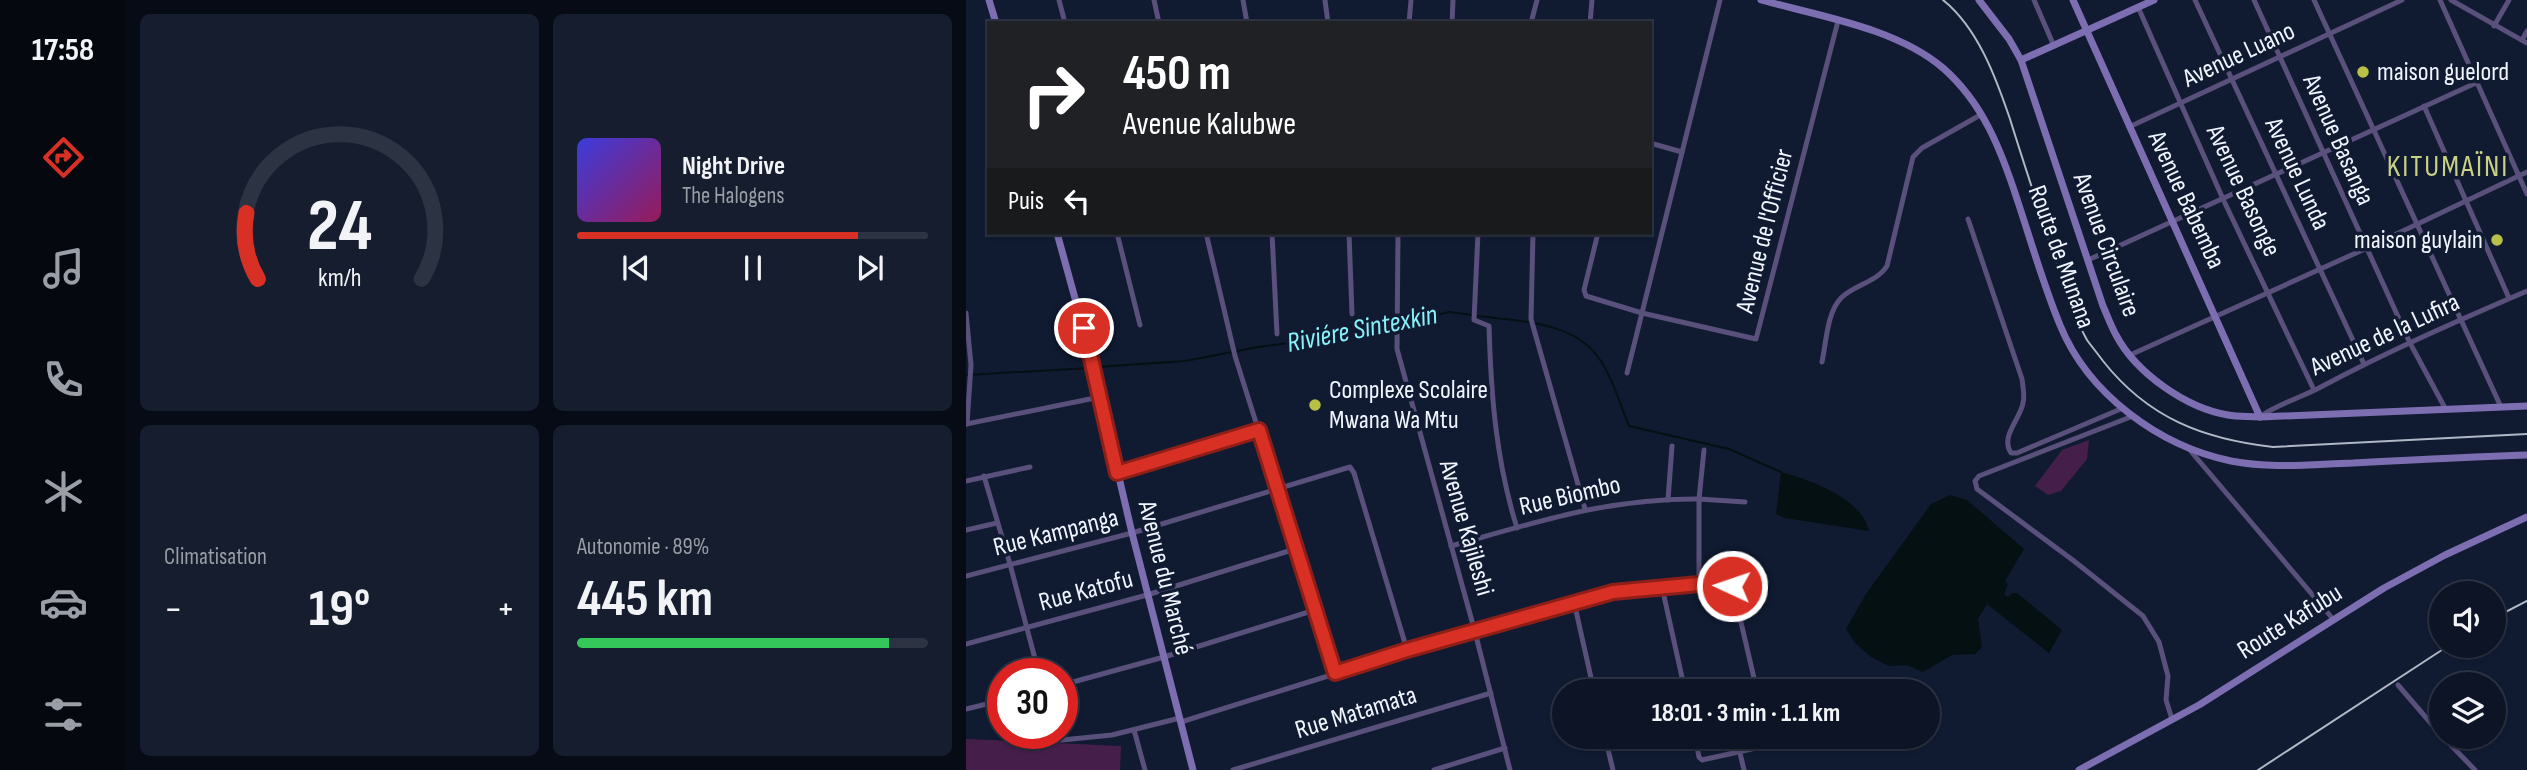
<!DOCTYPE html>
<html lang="fr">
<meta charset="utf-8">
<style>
body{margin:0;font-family:"Sofia Sans Condensed",sans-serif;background:#151d2e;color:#f1f3f6;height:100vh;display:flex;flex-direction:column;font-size:26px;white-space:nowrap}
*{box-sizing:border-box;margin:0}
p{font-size:23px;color:#9a9ea7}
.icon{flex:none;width:38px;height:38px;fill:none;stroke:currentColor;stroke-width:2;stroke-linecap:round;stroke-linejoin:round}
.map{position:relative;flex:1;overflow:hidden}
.drawer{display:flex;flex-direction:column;gap:14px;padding:14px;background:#070b15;width:840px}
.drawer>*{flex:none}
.top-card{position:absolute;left:21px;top:21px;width:665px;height:214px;border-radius:0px;box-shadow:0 2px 5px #0004,0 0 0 2px #2c3343;background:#202124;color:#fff;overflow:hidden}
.controls{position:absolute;left:1463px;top:581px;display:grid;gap:14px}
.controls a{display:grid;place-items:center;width:77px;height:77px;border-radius:50%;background:#0c1426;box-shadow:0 2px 5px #0004,0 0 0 2px #2c3343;font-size:35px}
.speed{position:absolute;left:21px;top:658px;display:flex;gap:14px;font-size:35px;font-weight:700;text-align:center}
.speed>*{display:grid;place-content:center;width:91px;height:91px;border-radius:50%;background:#0c1426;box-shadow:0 2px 5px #0004,0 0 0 2px #2c3343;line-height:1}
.speed .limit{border:10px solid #d22;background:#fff;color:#111}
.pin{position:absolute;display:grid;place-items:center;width:60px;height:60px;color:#fff;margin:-30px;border:4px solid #fff;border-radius:50%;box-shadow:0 2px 7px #0007}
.me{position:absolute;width:77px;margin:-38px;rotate:273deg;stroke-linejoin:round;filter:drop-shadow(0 0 5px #0008)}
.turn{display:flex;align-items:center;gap:24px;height:147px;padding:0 21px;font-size:32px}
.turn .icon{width:91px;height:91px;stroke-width:2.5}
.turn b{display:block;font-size:49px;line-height:60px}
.then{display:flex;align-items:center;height:66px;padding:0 21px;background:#0003;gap:14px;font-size:26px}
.big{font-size:52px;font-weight:700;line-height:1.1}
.drawer .widget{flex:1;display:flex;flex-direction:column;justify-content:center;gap:10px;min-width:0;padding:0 24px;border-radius:10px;background:#151d2e}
.drawer .dial{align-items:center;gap:0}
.dial svg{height:182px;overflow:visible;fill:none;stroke:#2c3343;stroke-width:7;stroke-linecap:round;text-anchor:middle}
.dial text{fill:#f1f3f6;stroke:none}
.song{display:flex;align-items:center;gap:21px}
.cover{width:84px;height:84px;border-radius:10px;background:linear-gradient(135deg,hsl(240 70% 55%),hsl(330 70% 35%))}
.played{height:7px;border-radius:4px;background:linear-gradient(90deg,#d93025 80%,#2c3343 80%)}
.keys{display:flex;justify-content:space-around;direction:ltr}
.heat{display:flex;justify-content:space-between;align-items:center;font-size:38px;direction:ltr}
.charge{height:10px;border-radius:5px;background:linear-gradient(90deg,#34c759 89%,#2c3343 0)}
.drawer .tiles{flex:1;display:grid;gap:14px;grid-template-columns:repeat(2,1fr)}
.trip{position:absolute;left:586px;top:679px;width:388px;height:70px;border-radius:35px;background:#0c1426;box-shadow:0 2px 5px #0004,0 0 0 2px #2c3343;font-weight:700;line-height:70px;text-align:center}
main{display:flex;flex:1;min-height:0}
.tab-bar{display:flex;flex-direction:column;width:126px;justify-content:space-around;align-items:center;background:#05080f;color:#9a9ea7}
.tab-bar .icon{width:49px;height:49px}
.tab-bar .on{color:#d93025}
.tab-bar b{font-size:32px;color:#f1f3f6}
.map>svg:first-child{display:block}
.green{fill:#451f49}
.water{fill:#041011}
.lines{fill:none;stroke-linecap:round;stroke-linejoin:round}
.stream{stroke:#041011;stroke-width:2}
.street{stroke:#59507b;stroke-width:5}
.secondary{stroke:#7d6eb2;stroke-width:7}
.rail{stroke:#b0b7c5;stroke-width:2}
.route-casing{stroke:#8d1f18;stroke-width:18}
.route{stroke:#d93025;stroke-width:12}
.poi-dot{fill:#bac045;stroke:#101b32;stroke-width:2.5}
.labels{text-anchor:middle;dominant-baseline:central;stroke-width:7;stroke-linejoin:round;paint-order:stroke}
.street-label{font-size:26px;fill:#f0f5ff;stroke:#101b32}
.poi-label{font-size:26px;fill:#f0f5ff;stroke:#101b32;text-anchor:start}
.water-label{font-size:28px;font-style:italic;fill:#88f2fa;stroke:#101b32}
.quarter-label{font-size:30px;letter-spacing:2px;fill:#cbd183;stroke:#101b32}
</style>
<main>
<nav class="tab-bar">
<b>17:58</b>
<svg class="icon on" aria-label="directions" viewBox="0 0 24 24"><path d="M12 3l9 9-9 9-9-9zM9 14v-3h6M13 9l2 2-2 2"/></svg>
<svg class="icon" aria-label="music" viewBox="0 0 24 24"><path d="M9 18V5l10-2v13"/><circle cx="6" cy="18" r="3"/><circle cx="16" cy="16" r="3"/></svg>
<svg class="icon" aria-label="phone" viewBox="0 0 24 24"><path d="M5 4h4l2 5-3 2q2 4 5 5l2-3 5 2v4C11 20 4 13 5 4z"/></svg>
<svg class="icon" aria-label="climate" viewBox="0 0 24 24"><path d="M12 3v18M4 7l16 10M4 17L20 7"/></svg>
<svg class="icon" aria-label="car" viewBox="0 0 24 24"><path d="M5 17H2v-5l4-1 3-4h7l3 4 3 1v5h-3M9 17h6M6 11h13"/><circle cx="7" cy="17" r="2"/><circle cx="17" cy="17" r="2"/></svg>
<svg class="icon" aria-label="filters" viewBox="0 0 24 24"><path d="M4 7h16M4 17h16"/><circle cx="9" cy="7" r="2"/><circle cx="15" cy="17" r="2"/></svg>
</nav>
<section class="drawer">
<div class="tiles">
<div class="widget dial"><svg viewBox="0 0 100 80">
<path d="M14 69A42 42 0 1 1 86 69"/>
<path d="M14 69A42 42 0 0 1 9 40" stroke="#d93025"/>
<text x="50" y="56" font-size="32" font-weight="700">24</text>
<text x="50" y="72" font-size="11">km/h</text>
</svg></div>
<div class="widget">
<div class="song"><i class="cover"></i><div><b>Night Drive</b><p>The Halogens</p></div></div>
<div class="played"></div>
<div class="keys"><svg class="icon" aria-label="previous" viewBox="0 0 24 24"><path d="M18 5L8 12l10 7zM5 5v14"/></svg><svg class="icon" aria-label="pause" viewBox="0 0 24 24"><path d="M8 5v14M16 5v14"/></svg><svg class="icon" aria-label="next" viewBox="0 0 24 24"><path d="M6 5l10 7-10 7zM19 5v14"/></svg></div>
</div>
<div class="widget"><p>Climatisation</p>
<div class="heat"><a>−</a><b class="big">19°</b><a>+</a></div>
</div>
<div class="widget"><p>Autonomie · 89%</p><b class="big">445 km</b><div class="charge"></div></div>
</div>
</section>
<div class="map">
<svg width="1561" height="770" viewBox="0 0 1561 770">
<rect width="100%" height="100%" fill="#101b32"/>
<g class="green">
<path d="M1123,440L1121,459L1095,491L1082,495L1069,486L1096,450Z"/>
<path d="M0,739L155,746L154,770H0Z"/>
</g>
<g class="water">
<path d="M815,472C844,480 896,498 903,531L819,518L810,514Z"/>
<path d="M984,495L1001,500L1058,549L1039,581L1042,584L1038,594L1042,597L1046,593H1051L1096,630L1083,653L1021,604L1012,619L1016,647L1009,654L986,655L957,672L941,665L923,666L905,657L889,643L880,629L900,594L965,504Z"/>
</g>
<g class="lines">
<g class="stream">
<path d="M511,316C551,321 606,321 632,357C646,376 654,404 663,426L763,449L815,472"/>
<path d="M130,367L219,361L292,347L356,339L370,330L409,321L432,324L483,312L506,315"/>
<path d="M0,375L125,368"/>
</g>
<g class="street">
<path d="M93,0L99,23"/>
<path d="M188,0L193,23"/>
<path d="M277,0L281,23"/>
<path d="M359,0L362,23"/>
<path d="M1068,0L1088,46"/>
<path d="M1229,0L1398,364"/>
<path d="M1288,0L1444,343L1479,408"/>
<path d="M1348,0L1535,407"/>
<path d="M1474,0L1561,194"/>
<path d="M1485,0L1561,43"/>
<path d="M1172,7L1257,199L1348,390"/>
<path d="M443,23L445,0"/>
<path d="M486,23L487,0"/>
<path d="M565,23L571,0"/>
<path d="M624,23L626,0"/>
<path d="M1528,26L1543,0"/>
<path d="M1556,40L1561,31"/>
<path d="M1458,106L1543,298"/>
<path d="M1163,127L1436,0"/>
<path d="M684,143L716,152"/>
<path d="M1002,219L1056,379C1057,387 1059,396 1057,403C1054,420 1034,436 1045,453H1051L1157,408"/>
<path d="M151,233L174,325"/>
<path d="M240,233L269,356L369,673"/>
<path d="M306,233L311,334"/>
<path d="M383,233L386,314"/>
<path d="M432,233L431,349L509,632L544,770"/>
<path d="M512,233L508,320L523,326C525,395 530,461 551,528"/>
<path d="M567,233L565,319L619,509"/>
<path d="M632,233L618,290L620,296L676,313L790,339L872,21"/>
<path d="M1122,260L1512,82"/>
<path d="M0,313L5,365L1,424"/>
<path d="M1164,355L1401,248L1561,172"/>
<path d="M856,362C860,344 861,312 875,298C888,285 911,282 921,266L947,157L956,148L1016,114"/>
<path d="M661,373L754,0"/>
<path d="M1167,416L1013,476L1009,481L1011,489L1108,561L1177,616L1193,642L1202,676L1200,700L1206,719"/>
<path d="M1295,416C1313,404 1333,398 1353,388C1420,352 1491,321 1561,291"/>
<path d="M0,424L134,397"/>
<path d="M1223,449L1367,619"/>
<path d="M738,450L733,499L779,502"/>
<path d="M152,473L293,430"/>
<path d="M18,476L44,564L73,674"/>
<path d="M0,481L64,467"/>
<path d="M702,500L706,446"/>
<path d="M0,530L31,523"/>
<path d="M485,546C571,522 642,498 733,499V584"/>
<path d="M0,576L166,533L384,467L388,473L441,650"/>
<path d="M696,587L719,691"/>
<path d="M608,602L628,691"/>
<path d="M0,644L181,595L329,549"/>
<path d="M96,685L198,657L349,610"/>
<path d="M1432,685L1475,735"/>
<path d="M0,709L37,700"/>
<path d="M215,722C313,691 411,660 509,632C555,619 600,601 647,592C666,589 756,578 767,588L791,691"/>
<path d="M168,730L179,770"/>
<path d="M87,733L91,740H96L146,735L214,718"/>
<path d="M639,737L647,770"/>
<path d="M729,737L733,757L736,760L799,746L802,743L801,737"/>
<path d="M1477,737L1509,770"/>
<path d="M774,753L778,770"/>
<path d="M267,770L525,693"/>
<path d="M468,770L539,748"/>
</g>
<g class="secondary">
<path d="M23,0L30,23"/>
<path d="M795,0C853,16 930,28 977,68C1017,103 1035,150 1051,199C1065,241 1077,284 1094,325C1122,394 1193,446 1265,461C1305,469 1347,464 1387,463C1445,460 1503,457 1561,455"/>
<path d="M1013,0L1043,39L1055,60L1137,306C1141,315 1145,326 1150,335C1170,373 1220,408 1262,415C1272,417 1284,416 1294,417L1561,406"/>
<path d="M1107,0L1294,417"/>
<path d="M1055,60L1188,0"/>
<path d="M91,233L123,349L166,533L227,770"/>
<path d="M1113,770L1233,705L1418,588L1479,555L1561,517"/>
</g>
<g class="rail">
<path d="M977,0C1012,28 1030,78 1044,119C1057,161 1071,203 1085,246C1096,277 1105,311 1121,340C1126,347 1132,354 1137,361C1182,418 1237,439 1307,447L1561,434"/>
<path d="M1528,618L1561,601"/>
<path d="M1292,770L1482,646"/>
</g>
</g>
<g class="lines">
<g class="route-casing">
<path id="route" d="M118,328L151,473L293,430L369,673L441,650L647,592L733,584L766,586"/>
</g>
<use href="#route" class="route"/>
</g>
<g class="poi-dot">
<circle cx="1397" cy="72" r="7"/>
<circle cx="1531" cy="240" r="7"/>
<circle cx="349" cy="405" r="7"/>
</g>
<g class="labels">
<g class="street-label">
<text transform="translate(1273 55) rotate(-25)">Avenue Luano</text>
<text transform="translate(1372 140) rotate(66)">Avenue Basanga</text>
<text transform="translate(1331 174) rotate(65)">Avenue Lunda</text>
<text transform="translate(1277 191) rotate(65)">Avenue Basonge</text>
<text transform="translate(1220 200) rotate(65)">Avenue Babemba</text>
<text transform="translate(799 231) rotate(-76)">Avenue de l'Officier</text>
<text transform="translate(1140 245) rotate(70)">Avenue Circulaire</text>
<text transform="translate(1095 257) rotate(70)">Route de Munana</text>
<text transform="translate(1419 335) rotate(-25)">Avenue de la Lufira</text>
<text transform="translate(604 496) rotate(-13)">Rue Biombo</text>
<text transform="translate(500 528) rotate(74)">Avenue Kajileshi</text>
<text transform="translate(90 533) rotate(-14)">Rue Kampanga</text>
<text transform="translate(199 578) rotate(76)">Avenue du Marché</text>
<text transform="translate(120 591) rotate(-15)">Rue Katofu</text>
<text transform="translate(1324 622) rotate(-32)">Route Kafubu</text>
<text transform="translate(390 713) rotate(-17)">Rue Matamata</text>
</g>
<g class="poi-label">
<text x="1411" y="72">maison guelord</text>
<text x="1517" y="240" text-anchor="end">maison guylain</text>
<text x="363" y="390">Complexe Scolaire<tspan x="363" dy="30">Mwana Wa Mtu</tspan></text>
</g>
<g class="water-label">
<text transform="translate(396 329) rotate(-11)">Riviére Sintexkin</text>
</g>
<g class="quarter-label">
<text x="1482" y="167">KITUMAÏNI</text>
</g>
</g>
</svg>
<div class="controls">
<a><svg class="icon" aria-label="sound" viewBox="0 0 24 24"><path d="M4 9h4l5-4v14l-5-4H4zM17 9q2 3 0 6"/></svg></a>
<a><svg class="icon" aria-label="layers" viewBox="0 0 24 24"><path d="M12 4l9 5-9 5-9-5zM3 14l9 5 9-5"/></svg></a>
</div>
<div class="speed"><div class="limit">30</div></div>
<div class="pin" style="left:118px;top:328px;background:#d93025"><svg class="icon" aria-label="arrive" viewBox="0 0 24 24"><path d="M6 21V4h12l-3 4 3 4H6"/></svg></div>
<svg class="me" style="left:766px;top:586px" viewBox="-20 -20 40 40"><circle r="17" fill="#d93025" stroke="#fff" stroke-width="3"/><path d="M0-11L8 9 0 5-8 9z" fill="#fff"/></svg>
<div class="trip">18:01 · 3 min · 1.1 km</div>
<div class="top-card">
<div class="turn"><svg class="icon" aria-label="right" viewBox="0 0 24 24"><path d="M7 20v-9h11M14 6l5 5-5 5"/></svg><div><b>450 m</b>Avenue Kalubwe</div></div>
<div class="then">Puis<svg class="icon" aria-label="left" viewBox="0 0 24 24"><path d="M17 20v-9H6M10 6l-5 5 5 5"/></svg></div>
</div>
</div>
</main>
